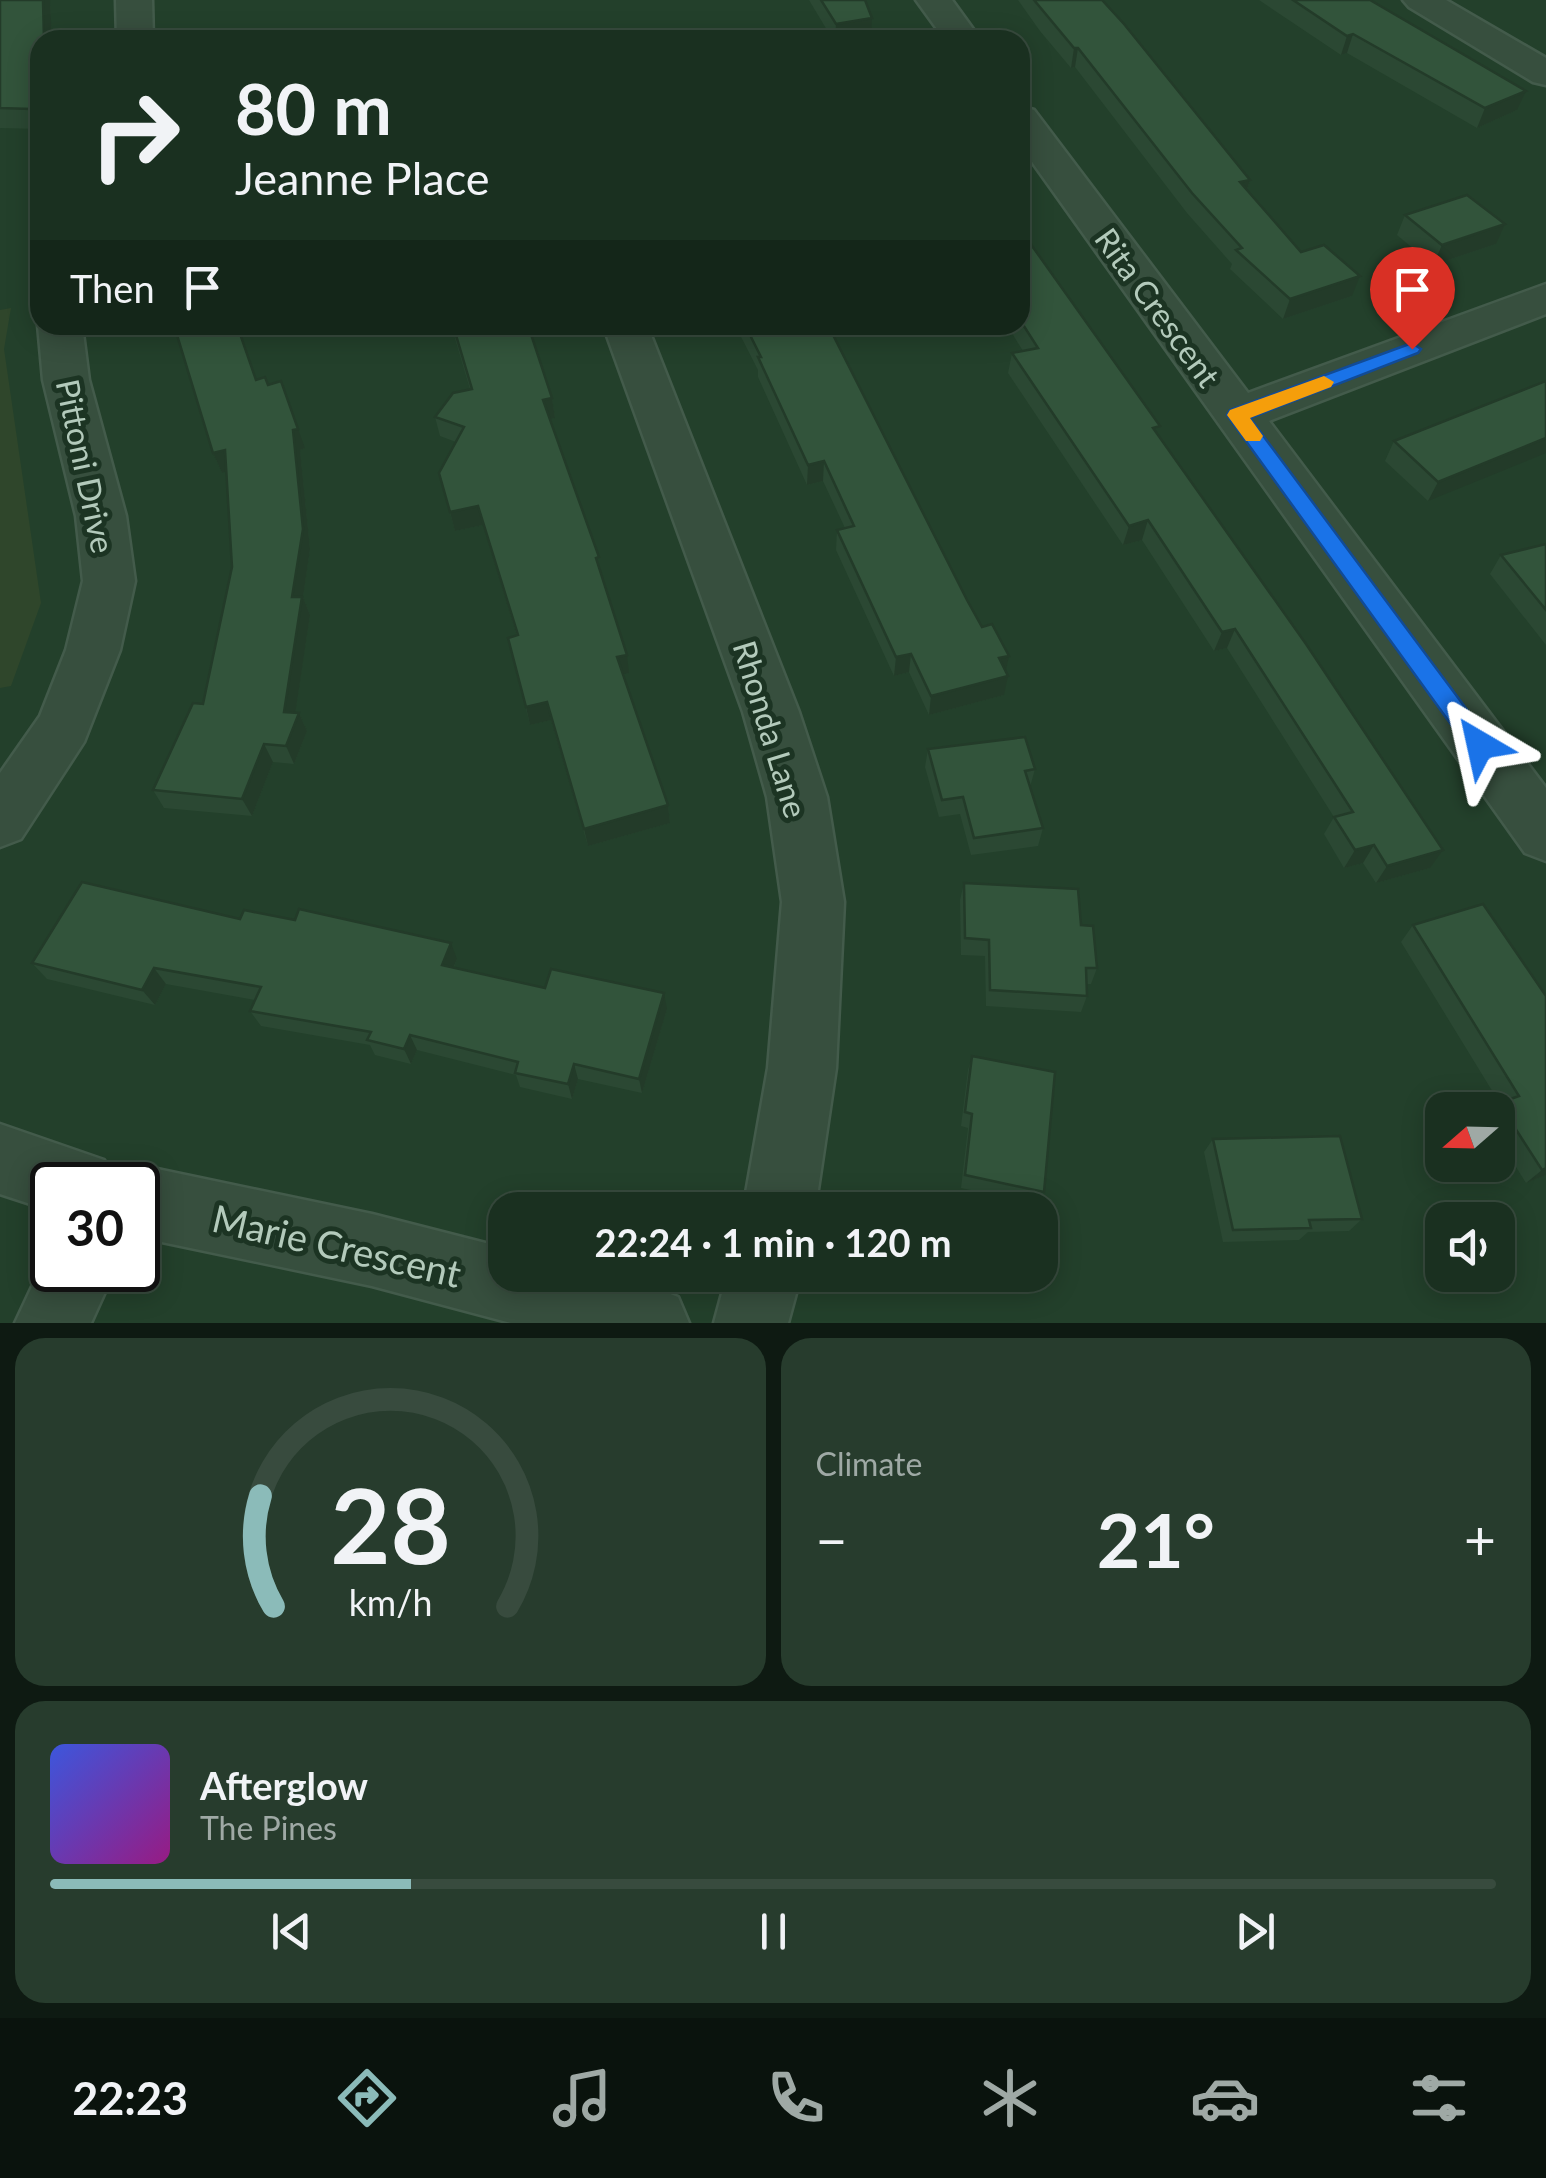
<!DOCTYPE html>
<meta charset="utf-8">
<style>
body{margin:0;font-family:Lato,sans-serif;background:#273c2d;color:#f1f3f6;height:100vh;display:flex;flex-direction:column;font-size:38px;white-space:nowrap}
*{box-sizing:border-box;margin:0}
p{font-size:32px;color:#9fa9a5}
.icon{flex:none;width:55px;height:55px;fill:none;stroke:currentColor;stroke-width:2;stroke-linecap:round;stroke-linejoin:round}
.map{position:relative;height:1323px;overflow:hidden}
.side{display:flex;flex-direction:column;gap:15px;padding:15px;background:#0e1a12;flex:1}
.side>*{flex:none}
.banner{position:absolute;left:30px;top:30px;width:1000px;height:305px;border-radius:30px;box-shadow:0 5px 25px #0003,0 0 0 2px #384b3e;background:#1a3020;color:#f1f3f6;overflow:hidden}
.needle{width:65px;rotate:250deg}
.buttons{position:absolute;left:1425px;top:1092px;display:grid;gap:20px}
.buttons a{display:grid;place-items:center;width:90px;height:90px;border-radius:20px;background:#1a3020;box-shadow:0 5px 25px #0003,0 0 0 2px #384b3e;font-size:50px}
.speed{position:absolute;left:30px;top:1162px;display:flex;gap:20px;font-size:50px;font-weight:700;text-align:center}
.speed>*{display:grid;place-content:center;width:130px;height:130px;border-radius:50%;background:#1a3020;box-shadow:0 5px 25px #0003,0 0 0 2px #384b3e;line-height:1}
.speed .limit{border:5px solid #111;border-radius:15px;background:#fff;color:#111}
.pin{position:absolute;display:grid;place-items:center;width:85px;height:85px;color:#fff;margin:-102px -42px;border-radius:50% 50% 50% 0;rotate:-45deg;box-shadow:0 0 10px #0007}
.pin .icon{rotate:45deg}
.me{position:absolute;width:110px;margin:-55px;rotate:324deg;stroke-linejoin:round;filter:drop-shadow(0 0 8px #0008)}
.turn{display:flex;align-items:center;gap:35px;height:210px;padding:0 40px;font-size:45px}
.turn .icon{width:130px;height:130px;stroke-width:2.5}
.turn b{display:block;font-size:70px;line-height:85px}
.then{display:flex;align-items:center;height:95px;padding:0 40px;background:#0003;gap:20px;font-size:38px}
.big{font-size:75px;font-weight:700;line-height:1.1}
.side .card{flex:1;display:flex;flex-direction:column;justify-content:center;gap:15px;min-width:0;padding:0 35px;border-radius:30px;background:#273c2d}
.side .dial{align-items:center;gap:0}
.dial svg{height:260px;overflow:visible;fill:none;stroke:#384b3e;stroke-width:7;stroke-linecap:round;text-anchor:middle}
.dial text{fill:#f1f3f6;stroke:none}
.song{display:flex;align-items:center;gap:30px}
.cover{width:120px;height:120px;border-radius:15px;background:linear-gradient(135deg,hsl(230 70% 55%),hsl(310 70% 35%))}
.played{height:10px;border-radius:5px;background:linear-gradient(90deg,#8bbbb9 25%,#384b3e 25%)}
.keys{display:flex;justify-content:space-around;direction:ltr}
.heat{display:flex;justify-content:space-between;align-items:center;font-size:55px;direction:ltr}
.side .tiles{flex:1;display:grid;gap:15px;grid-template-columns:1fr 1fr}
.card:last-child{grid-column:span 2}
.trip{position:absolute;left:488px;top:1192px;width:570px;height:100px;border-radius:30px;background:#1a3020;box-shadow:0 5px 25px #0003,0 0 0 2px #384b3e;font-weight:700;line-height:100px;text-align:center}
.tab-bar{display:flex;height:160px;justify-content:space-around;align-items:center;background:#0a130d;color:#9fa9a5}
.tab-bar .icon{width:70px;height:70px}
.tab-bar .on{color:#8bbbb9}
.tab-bar b{font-size:45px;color:#f1f3f6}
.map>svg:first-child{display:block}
.green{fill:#2f462b}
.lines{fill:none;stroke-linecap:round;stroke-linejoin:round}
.minor-casing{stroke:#435b4b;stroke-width:5}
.minor{fill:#374f3e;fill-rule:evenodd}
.wall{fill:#2b4833}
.shaded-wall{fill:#233b29}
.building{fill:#32543b;stroke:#233b29;stroke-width:2.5}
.route{fill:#1a73e8;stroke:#114b97;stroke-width:2.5}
.slow{fill:#f59e0b}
.labels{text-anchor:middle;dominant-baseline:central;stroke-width:10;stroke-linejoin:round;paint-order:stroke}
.street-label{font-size:32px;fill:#b3cabb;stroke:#1c3423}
.near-street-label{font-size:38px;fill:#b3cabb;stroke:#1c3423}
</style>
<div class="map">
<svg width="1546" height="1323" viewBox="0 0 1546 1323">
<rect width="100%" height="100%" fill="#23402b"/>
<path class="green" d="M11,308L4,349L41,603L11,686L0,688V310Z"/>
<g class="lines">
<g class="minor-casing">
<g id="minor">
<path d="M116,0H152L153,40H117Z"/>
<path d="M916,0H952L981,40H945Z"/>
<path d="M1403,0H1446L1546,58V85L1533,82L1409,7Z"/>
<path d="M1020,106L1034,110L1248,393L1546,284V314L1269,421L1546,788V861L1525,853L1020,145Z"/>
<path d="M40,321V325H82L89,380L126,516L135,581L120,650L84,742L21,839L0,847V773L40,716L66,650L83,581L76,516L43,380L38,325Z"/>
<path d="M603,325H647L799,712L827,797L844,902L836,1068L815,1210H743L768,1068L782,902L767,797L743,712Z"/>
<path d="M0,1124L104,1160L112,1179L138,1165L372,1214L505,1248V1275C570,1275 616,1271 678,1297L689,1323H511L372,1286L138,1237V1185H52V1211L0,1194Z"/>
<path d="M52,1244V1270H115L91,1323H15Z"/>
<path d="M727,1275H801L788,1323H714Z"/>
</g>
</g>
<use href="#minor" class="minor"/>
</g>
<g class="wall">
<path d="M0,0H50L52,40H40V129L0,128Z"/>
<path d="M809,0H865L871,37L854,40H833Z"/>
<path d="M1018,0H1102L1250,180L1247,190L1301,252L1352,296L1283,319L1230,269L1232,264L1187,213L1075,67L1071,68L1040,31Z"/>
<path d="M1259,0H1370L1517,110L1477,128L1347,53L1341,55Z"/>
<path d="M1405,215L1496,244L1433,265L1397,235Z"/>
<path d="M1020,229L1158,435L1430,868L1376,883L1363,863L1344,868L1324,834L1334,817L1227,648L1214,651L1142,540L1123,545L1008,373L1012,353L1023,351L1007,325H1020Z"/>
<path d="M451,325H528L552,398L555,418L550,419L601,576L629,673L623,675L668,805L670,823L588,846L551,720L530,725L508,638L517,636L483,525L455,531L439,473L456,442L440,436L435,417L470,389Z"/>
<path d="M735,325H828L967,600L1006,671L1004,695L929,715L909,672L894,676L836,550L837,530L845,528L823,481L807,485L758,377V370Z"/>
<path d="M256,379L268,385L305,448L300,450L310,549L303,597L310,615L295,713H299L307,731L294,764L273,762L252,816L164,808L153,790L203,704L232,567L226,471L222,473L213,453Z"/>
<path d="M1546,381L1428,501L1385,461L1394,441Z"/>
<path d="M1546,544V645L1490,574L1501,555Z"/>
<path d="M928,749L1035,769L1030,787L1043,828L1038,846L971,855L960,814L939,817L925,767Z"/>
<path d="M964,883L1081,925L1097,968L1091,984H1087V996L1081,1012L986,1006L985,956L961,955L960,900Z"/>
<path d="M240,919L457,959L454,967L545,988L667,1009L642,1093L578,1079L572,1099L520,1087L516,1075L417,1050L411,1064L375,1055L370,1045L261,1026L250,1011L255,1000L166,984L155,1005L47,979L32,963Z"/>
<path d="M1413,925L1546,996V1175L1526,1183L1498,1138V1110H1491L1499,1102L1401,942Z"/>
<path d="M972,1056L1044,1192L1038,1204L961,1188L968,1128L961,1126L968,1070Z"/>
<path d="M1213,1139L1362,1219L1349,1231L1308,1232L1299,1240L1223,1242L1204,1152Z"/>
</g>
<g class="shaded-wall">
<path d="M43,0H50L52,40H44Z"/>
<path d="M872,18L871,37L854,40H835L836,24Z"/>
<path d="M1353,34L1347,53L1341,55L1347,36Z"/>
<path d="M1074,48H1078L1075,67L1071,68Z"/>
<path d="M1526,91L1517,110L1477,128L1485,108Z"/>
<path d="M40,96V129L31,109Z"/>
<path d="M1250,180L1244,199L1240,182Z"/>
<path d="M1505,224L1496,244L1433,265L1442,245Z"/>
<path d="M1360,276L1352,296L1283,319L1290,299Z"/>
<path d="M552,398L555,418L546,420L543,400Z"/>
<path d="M298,429L305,448L300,450L310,549L303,597L310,615L293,728L299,713L307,731L294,764L286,746L284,712L292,597L293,430Z"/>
<path d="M1546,438V453L1428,501L1438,482Z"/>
<path d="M225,450L233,469L222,473L213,453Z"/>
<path d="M824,461L823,481L807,485L808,465Z"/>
<path d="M478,506L483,525L455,531L450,512Z"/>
<path d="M1148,520L1142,540L1123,545L1129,526Z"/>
<path d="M1235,629L1227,648L1214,651L1222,632Z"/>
<path d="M911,654L909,672L894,676L896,657Z"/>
<path d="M627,655L629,673L619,676L617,657Z"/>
<path d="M1009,656L1005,675L999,658Z"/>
<path d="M1008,676L1004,695L929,715L931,696Z"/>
<path d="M547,702L551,720L530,725L526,707Z"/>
<path d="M264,744L273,762L252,816L242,799Z"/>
<path d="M668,805L670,823L588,846L584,829Z"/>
<path d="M1374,845L1363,863L1344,868L1355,850Z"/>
<path d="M1443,850L1430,868L1376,883L1387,866Z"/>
<path d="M451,943L457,959L448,980L442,965Z"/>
<path d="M154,968L166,984L155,1005L142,990Z"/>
<path d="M664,993L667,1009L642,1093L639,1079Z"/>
<path d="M410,1035L417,1050L411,1064L404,1049Z"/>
<path d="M574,1064L578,1079L572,1099L568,1084Z"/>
<path d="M1546,1168V1175L1526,1183L1542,1170Z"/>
</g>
<g class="building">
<path d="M0,0H43L44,40H40V96L31,109L0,108Z"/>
<path d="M821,0H865L872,18L836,24Z"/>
<path d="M1034,0H1102L1124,24L1250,180L1240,182L1301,252L1324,245L1360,276L1290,299L1236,250L1242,248L1192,193L1078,48H1074Z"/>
<path d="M1293,0H1370L1526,91L1485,108L1353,34L1347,36Z"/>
<path d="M1467,195L1505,224L1442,245L1405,215Z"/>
<path d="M1020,229L1160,426L1153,428L1306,644L1443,850L1387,866L1374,845L1355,850L1334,817L1353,812L1235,629L1222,632L1148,520L1129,526L1012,353L1038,348L1020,320Z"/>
<path d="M174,325H237L256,380L265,377L268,385L281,381L298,429L293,430L303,529L292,597H302L284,712L299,713L286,746L264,744L242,799L153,790L193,703L203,704L232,567L225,450L213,453Z"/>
<path d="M453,325H528L552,398L543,400L599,557L596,558L627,655L617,657L668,805L584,829L547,702L526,707L508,638L518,635L478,506L450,512L439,473L464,427L435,417L453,393L472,389Z"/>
<path d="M745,325H828L967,600L982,627L992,624L1009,656L999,658L1008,676L931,696L911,654L896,657L837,530L854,526L824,461L808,465L758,357H761Z"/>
<path d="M1546,381V438L1438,482L1394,441Z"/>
<path d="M1546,544V610L1501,555Z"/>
<path d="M1025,737L1035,769L1025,771L1043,828L974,838L963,797L942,800L928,749Z"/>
<path d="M82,882L240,919L244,910L295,920L299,909L451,943L442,965L545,988L551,969L664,993L639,1079L574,1064L568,1084L515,1073L518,1062L410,1035L404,1049L367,1040L371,1032L250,1011L261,987L154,968L142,990L32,963Z"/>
<path d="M964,883L1078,889L1081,925L1093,926L1097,968H1086L1087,996L990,990L989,940L965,938Z"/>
<path d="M1483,904L1546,996V1168L1542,1170L1499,1103L1519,1096L1413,925Z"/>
<path d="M972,1056L1055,1072L1044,1192L965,1175L972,1114L965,1112Z"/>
<path d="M1340,1136L1362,1219L1309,1220L1311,1228L1233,1230L1213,1139Z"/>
</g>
<path class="route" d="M1412,343L1421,349L1418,353L1250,418L1488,738L1492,745L1488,752H1471L1227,415L1230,410Z"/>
<path class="slow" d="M1324,376L1334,382L1331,387L1250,418L1263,436L1260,441H1246L1227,415L1230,410Z"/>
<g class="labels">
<g class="street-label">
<text transform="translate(1158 307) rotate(54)">Rita Crescent</text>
<text transform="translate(86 466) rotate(78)">Pittoni Drive</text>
<text transform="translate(771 729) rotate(73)">Rhonda Lane</text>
</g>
<g class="near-street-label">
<text transform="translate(337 1245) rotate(13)">Marie Crescent</text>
</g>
</g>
</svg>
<div class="buttons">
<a><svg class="needle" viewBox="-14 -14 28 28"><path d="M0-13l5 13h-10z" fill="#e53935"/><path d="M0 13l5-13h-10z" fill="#9fa9a5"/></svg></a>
<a><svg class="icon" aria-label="sound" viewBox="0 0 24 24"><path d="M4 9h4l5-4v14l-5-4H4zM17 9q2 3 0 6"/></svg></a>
</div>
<div class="speed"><div class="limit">30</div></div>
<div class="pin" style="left:1412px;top:349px;background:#d93025"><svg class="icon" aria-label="arrive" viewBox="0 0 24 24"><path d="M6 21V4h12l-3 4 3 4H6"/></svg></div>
<svg class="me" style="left:1480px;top:745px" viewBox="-20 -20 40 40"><path d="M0-17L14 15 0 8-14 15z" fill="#1a73e8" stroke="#fff" stroke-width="4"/></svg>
<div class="trip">22:24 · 1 min · 120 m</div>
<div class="banner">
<div class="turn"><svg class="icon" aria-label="right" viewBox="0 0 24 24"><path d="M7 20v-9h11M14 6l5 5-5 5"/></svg><div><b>80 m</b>Jeanne Place</div></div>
<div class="then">Then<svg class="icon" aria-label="arrive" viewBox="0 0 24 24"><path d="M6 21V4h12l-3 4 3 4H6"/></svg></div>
</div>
</div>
<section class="side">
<div class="tiles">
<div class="card dial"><svg viewBox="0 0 100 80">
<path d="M14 69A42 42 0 1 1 86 69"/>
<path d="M14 69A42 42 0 0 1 10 35" stroke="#8bbbb9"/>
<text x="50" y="56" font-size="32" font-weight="700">28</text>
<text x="50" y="72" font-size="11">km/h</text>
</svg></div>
<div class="card"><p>Climate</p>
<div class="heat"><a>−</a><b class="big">21°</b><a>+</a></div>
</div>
<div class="card">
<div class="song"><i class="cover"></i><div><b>Afterglow</b><p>The Pines</p></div></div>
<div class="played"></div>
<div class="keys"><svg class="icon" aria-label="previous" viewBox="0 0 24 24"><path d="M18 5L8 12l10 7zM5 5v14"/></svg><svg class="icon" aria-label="pause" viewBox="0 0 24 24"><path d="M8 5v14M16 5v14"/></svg><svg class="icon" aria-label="next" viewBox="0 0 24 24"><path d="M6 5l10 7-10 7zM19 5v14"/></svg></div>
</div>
</div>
</section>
<nav class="tab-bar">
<b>22:23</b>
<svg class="icon on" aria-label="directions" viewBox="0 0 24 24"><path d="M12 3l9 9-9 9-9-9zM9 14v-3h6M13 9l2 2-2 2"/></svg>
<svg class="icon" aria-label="music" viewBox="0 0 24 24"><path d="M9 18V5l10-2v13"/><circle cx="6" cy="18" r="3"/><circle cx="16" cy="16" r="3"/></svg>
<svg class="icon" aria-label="phone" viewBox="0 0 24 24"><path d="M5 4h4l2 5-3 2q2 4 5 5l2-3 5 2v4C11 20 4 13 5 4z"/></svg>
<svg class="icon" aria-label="climate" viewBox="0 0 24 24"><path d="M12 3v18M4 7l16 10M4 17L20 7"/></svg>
<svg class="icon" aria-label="car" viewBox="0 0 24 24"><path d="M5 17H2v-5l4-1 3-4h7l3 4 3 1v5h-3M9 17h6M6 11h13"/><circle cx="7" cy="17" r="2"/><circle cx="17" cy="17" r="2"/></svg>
<svg class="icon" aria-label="filters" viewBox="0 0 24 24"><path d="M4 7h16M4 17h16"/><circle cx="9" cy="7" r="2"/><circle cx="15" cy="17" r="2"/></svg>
</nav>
